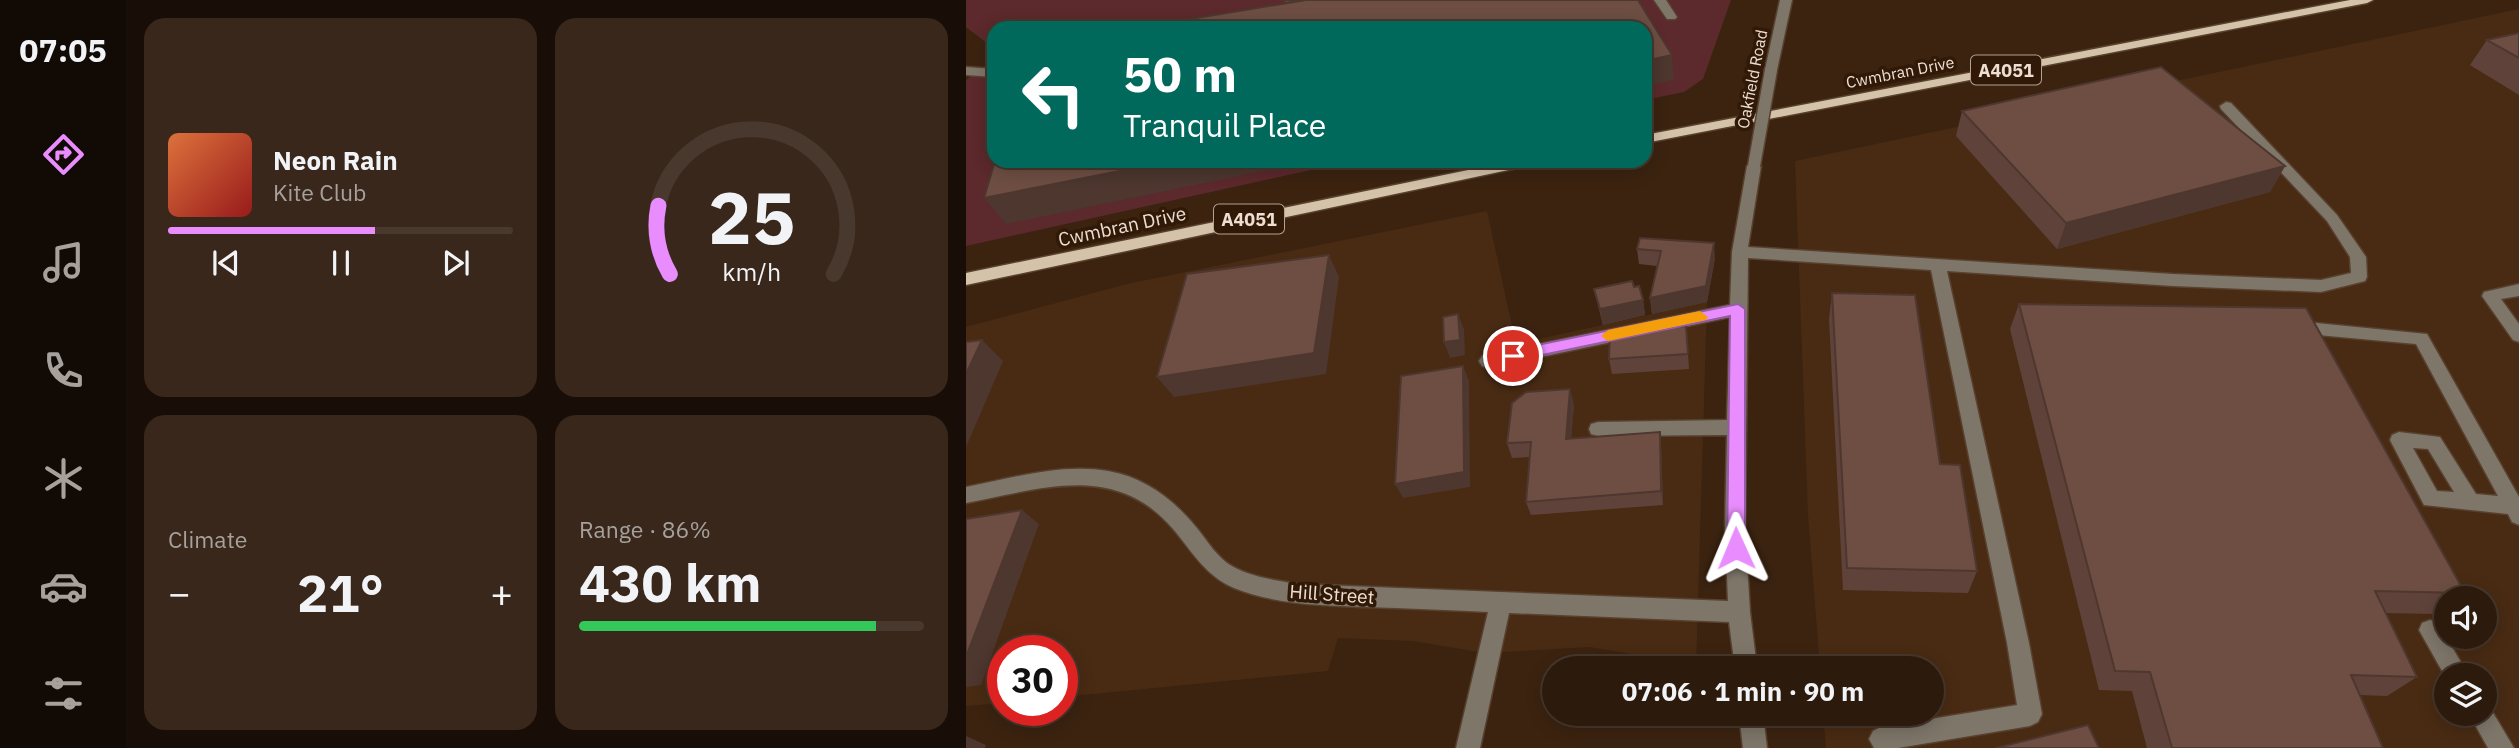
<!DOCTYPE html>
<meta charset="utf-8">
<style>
body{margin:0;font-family:"IBM Plex Sans",sans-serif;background:#38271a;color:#f1f3f6;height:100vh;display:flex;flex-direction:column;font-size:26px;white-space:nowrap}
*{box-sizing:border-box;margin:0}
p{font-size:23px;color:#a6a19d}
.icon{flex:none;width:38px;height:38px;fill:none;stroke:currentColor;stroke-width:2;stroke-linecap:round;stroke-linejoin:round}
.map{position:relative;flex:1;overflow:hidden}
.side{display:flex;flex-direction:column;gap:18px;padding:18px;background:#180e07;width:840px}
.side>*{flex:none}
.banner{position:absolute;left:21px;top:21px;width:665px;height:147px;border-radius:21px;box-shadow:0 4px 18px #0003,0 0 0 2px #48382d;background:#00695c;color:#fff;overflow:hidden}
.fabs{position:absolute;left:1468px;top:586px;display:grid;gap:14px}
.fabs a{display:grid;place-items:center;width:63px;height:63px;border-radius:50%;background:#2c1a0c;box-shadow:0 4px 18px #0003,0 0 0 2px #48382d;font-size:35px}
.speed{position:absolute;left:21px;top:635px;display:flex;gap:14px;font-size:35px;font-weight:700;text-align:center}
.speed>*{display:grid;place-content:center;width:91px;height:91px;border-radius:50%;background:#2c1a0c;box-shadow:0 4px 18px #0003,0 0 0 2px #48382d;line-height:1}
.speed .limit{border:10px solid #d22;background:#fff;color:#111}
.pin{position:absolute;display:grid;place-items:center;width:60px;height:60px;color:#fff;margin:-30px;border:4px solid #fff;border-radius:50%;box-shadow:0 2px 7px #0007}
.me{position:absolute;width:77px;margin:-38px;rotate:359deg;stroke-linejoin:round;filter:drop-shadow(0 0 5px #0008)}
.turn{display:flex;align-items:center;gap:24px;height:147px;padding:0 21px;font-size:32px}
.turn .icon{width:91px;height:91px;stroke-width:2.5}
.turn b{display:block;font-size:49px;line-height:60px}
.big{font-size:52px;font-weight:800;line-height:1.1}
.side .tile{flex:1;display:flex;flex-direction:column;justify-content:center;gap:10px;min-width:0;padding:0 24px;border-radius:21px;background:#38271a}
.side .dial{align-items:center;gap:0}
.dial svg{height:182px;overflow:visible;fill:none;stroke:#48382d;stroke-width:7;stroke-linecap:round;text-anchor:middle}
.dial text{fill:#f1f3f6;stroke:none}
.song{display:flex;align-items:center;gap:21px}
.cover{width:84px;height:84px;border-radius:10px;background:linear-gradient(135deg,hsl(20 70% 55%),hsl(0 70% 35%))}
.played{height:7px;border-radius:4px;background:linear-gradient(90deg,#e98dfe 60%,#48382d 60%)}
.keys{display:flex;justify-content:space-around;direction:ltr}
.heat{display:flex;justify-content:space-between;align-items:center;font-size:38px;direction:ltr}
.charge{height:10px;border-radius:5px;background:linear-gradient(90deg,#34c759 86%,#48382d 0)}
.side .tiles{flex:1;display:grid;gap:18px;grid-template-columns:repeat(2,1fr)}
.trip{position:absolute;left:576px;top:656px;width:402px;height:70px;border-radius:35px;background:#2c1a0c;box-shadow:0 4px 18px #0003,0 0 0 2px #48382d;font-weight:800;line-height:70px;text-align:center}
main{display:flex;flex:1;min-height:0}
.dock{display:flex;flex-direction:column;width:126px;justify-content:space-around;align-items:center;background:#120a05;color:#a6a19d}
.dock .icon{width:49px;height:49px}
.dock .current{color:#e98dfe}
.dock b{font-size:32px;color:#f1f3f6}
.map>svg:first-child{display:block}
.built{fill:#492b13;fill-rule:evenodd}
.green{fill:#5c292c}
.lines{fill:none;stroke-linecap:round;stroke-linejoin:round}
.minor-casing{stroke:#58412f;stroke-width:3}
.major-casing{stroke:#58412f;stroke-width:3}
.minor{fill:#7e7669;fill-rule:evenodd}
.major{fill:#d4c3a9;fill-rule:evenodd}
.minor-bridge-casing{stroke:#58412f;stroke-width:15;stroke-linecap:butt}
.minor-bridge{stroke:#7e7669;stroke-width:12}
.wall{fill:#5f433a}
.shaded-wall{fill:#4d372f}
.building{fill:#6e4e43;stroke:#4d372f;stroke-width:2}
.route{fill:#e98dfe;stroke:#975ca5;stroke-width:2}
.slow{fill:#f59e0b}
.labels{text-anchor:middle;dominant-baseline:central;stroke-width:7;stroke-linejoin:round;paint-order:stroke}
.far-street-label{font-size:16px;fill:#eeded2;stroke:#301906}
.shield{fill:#301906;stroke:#b5a395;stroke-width:2}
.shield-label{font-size:18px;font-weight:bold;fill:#eeded2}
.street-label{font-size:19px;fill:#eeded2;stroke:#301906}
</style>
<main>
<nav class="dock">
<b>07:05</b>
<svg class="icon current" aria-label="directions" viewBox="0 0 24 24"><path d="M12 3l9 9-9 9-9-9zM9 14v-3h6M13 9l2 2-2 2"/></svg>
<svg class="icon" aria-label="music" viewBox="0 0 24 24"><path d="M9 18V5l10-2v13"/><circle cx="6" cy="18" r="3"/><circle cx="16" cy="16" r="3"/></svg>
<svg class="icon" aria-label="phone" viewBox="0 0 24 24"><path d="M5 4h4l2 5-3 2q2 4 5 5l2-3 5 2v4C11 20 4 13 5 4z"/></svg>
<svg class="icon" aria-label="climate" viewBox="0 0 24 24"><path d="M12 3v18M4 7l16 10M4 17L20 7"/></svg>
<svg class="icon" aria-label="car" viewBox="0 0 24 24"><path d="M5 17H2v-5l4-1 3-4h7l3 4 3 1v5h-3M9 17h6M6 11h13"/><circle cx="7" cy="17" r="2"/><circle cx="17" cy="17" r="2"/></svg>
<svg class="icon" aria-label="filters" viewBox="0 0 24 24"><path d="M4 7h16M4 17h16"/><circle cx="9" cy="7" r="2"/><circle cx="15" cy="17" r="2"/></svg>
</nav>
<section class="side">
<div class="tiles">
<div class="tile">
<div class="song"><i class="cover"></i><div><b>Neon Rain</b><p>Kite Club</p></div></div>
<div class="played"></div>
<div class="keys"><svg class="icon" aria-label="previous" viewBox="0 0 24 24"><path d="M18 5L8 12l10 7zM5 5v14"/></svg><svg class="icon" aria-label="pause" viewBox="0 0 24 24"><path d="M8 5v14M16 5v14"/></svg><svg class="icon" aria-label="next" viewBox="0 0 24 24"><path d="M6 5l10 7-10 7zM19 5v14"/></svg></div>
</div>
<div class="tile dial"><svg viewBox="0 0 100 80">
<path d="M14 69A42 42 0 1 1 86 69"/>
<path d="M14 69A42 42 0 0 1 9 39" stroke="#e98dfe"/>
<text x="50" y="56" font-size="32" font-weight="700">25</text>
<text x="50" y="72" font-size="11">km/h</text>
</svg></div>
<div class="tile"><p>Climate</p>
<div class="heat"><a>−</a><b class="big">21°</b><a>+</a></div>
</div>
<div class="tile"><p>Range · 86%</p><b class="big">430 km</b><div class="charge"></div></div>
</div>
</section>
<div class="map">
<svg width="1553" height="748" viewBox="0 0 1553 748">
<rect width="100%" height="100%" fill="#3b2310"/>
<g class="built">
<path d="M1553,9V748H860L857,714H966V668H854L842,515L829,161ZM1480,598H1519V637H1480ZM1480,676H1519V714H1480Z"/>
<path d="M521,211L550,344L741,302L730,668H717L678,656L623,647L519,653L447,641L372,638L362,671L96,697V651H37V703L0,706V327L161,284Z"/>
</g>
<g class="green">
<path d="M0,0H765L737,79L718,92L679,100V28H28V43L22,44L0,27Z"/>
<path d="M28,59V161H386L0,246V80Z"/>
</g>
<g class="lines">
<g class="minor-casing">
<g id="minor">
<path d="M688,0H700L711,17L709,19H701Z"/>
<path d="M814,0H826L811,70L805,74L799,70Z"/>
<path d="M0,67L28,69V77L0,75Z"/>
<path d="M1260,102L1265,103L1371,215L1400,257L1401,277L1399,281L1355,292L1207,286L981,271L1063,643L1076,714L1072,722L1064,726L932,748H908L903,739L907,731L915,727L1051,705L1041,643L965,270L782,258L779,527L784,612L791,668H769L763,622L543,613L514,748H490L522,612C481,610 440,608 399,607C355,605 311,605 268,588C240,576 227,553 208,530C150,461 75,489 0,503V487C46,478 95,463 142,471C178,477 207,499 230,527C240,539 248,553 261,563C282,577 308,580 332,584L762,601L759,527L761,435L632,436L625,434L623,429L625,424L632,422L761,420L764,317L522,368L516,366L513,361L516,356L764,305L766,252L781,166L788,162L795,166L782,247L1207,274L1355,280L1385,273L1384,257L1361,221L1255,109L1254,106Z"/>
<path d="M1553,284V296L1535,299L1553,324V342L1547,340L1516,296L1518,292Z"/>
<path d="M1330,321L1461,334L1553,497V525L1546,522L1542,514L1458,505L1424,440L1426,435L1433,432L1474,437L1510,494L1532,496L1450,344L1330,333L1322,327ZM1447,448L1462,449L1488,492L1471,491Z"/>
<path d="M1464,620L1472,623L1503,676H1480V678L1453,630L1456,623Z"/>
<path d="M1519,704L1523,706L1548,748H1522L1503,714H1519Z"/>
<path d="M773,714H797L801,748H777Z"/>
</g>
</g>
<g class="major-casing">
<g id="major">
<path d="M1384,0H1407L1401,3L679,143V135Z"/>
<path d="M546,161H573L566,165L0,285V273Z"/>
</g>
</g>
<use href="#minor" class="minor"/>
<use href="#major" class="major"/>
<g class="minor-bridge-casing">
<path id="minor-bridge" d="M788,166L805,70"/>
</g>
<use href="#minor-bridge" class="minor-bridge"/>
</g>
<g class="wall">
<path d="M1553,33V95L1504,65L1521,40Z"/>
<path d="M996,111L1319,166L1304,192L1091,249L990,136Z"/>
<path d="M674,238L749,258L741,302L686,314L684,298L691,266L673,264L671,249Z"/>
<path d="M668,287L677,300L679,315L637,325L628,289Z"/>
<path d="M866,293L974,464L1011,571L1002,593L877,590L863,319Z"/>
<path d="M1053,304L1499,593L1491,598H1480V606L1469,614L1420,613L1451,677L1421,696L1394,695L1417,748H1181L1166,691L1133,690L1044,329Z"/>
<path d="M720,326L723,369L646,374L643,359Z"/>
<path d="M608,404L605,439L694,432L695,447L697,505L565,515L560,502L564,457L546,458L541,443Z"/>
</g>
<g class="shaded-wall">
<path d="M706,55L708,80L679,86V61Z"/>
<path d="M204,161H313L306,163V169L40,224L18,198Z"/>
<path d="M1319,166L1304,192L1091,249L1100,223Z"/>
<path d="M748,243L749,258L741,302L686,314L684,298Z"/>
<path d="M363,255L373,277L360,374L208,397L191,377Z"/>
<path d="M677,300L679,315L637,325L634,309Z"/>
<path d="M492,314L498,329L499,355L484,358L478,342Z"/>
<path d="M16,340L37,361L0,447V374Z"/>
<path d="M497,366L503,381L504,487L437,498L429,484Z"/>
<path d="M604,389L608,404L604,454L600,439Z"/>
<path d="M694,432L695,447L697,505L695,491Z"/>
<path d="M56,510L73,524L15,685L0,687V657Z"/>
<path d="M0,736L20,745L19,748H0Z"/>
</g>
<g class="building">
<path d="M318,0H340L319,3Z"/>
<path d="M340,0H672L706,55L679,61V28H181L182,26Z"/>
<path d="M1553,33V58L1521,40Z"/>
<path d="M1195,67L1319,166L1100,223L996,111Z"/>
<path d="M29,161H204L18,198Z"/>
<path d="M674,238L748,243L740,286L684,298L695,251L671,249Z"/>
<path d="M363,255L348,353L191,377L221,274Z"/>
<path d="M666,281L668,287L673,286L677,300L634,309L628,289Z"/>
<path d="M866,293L949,295L974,464L994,465L1011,571L881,568Z"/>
<path d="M1053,304L1340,308L1499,593L1409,591L1451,677L1385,675L1417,748H1206L1184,672L1149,671Z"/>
<path d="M492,314L494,340L478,342L477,317Z"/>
<path d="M720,326L722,354L643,359L644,331Z"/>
<path d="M16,340L0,374V342Z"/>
<path d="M497,366L498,472L429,484L435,376Z"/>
<path d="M604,389L600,439L694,432L695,491L560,502L565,442L541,443L546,403L560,392Z"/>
<path d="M56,510L0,657V519Z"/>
<path d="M1122,725L1133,748H1030Z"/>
</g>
<path class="route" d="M772,304L779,309V548L777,554L770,557L763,554L761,548L764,316L547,361L539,356L547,350Z"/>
<path class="slow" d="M734,311L742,317L740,320L642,341L635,336L642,330Z"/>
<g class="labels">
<g class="far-street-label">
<text transform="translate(934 72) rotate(-11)">Cwmbran Drive</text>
<text transform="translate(786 79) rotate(-79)">Oakfield Road</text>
</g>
<g class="shield">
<rect x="1005" y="55.5" width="70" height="29" rx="5"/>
<rect x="248" y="204.5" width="70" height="29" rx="5"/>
</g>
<g class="shield-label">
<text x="1040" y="70">A4051</text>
<text x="283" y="219">A4051</text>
</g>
<g class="street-label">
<text transform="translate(156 226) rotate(-12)">Cwmbran Drive</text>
<text transform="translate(366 594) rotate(4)">Hill Street</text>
</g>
</g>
</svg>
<div class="fabs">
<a><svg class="icon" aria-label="sound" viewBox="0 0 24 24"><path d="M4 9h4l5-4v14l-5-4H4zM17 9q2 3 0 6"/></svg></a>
<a><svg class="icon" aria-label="layers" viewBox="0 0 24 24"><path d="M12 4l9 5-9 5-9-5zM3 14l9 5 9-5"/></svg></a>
</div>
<div class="speed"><div class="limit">30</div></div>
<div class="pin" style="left:547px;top:356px;background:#d93025"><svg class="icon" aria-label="arrive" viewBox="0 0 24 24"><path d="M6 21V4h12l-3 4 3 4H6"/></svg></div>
<svg class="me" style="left:770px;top:548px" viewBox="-20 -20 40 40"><path d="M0-17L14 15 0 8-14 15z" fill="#e98dfe" stroke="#fff" stroke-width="4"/></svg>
<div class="trip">07:06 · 1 min · 90 m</div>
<div class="banner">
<div class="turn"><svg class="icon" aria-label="left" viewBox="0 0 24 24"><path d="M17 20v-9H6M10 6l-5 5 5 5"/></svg><div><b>50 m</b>Tranquil Place</div></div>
</div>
</div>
</main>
